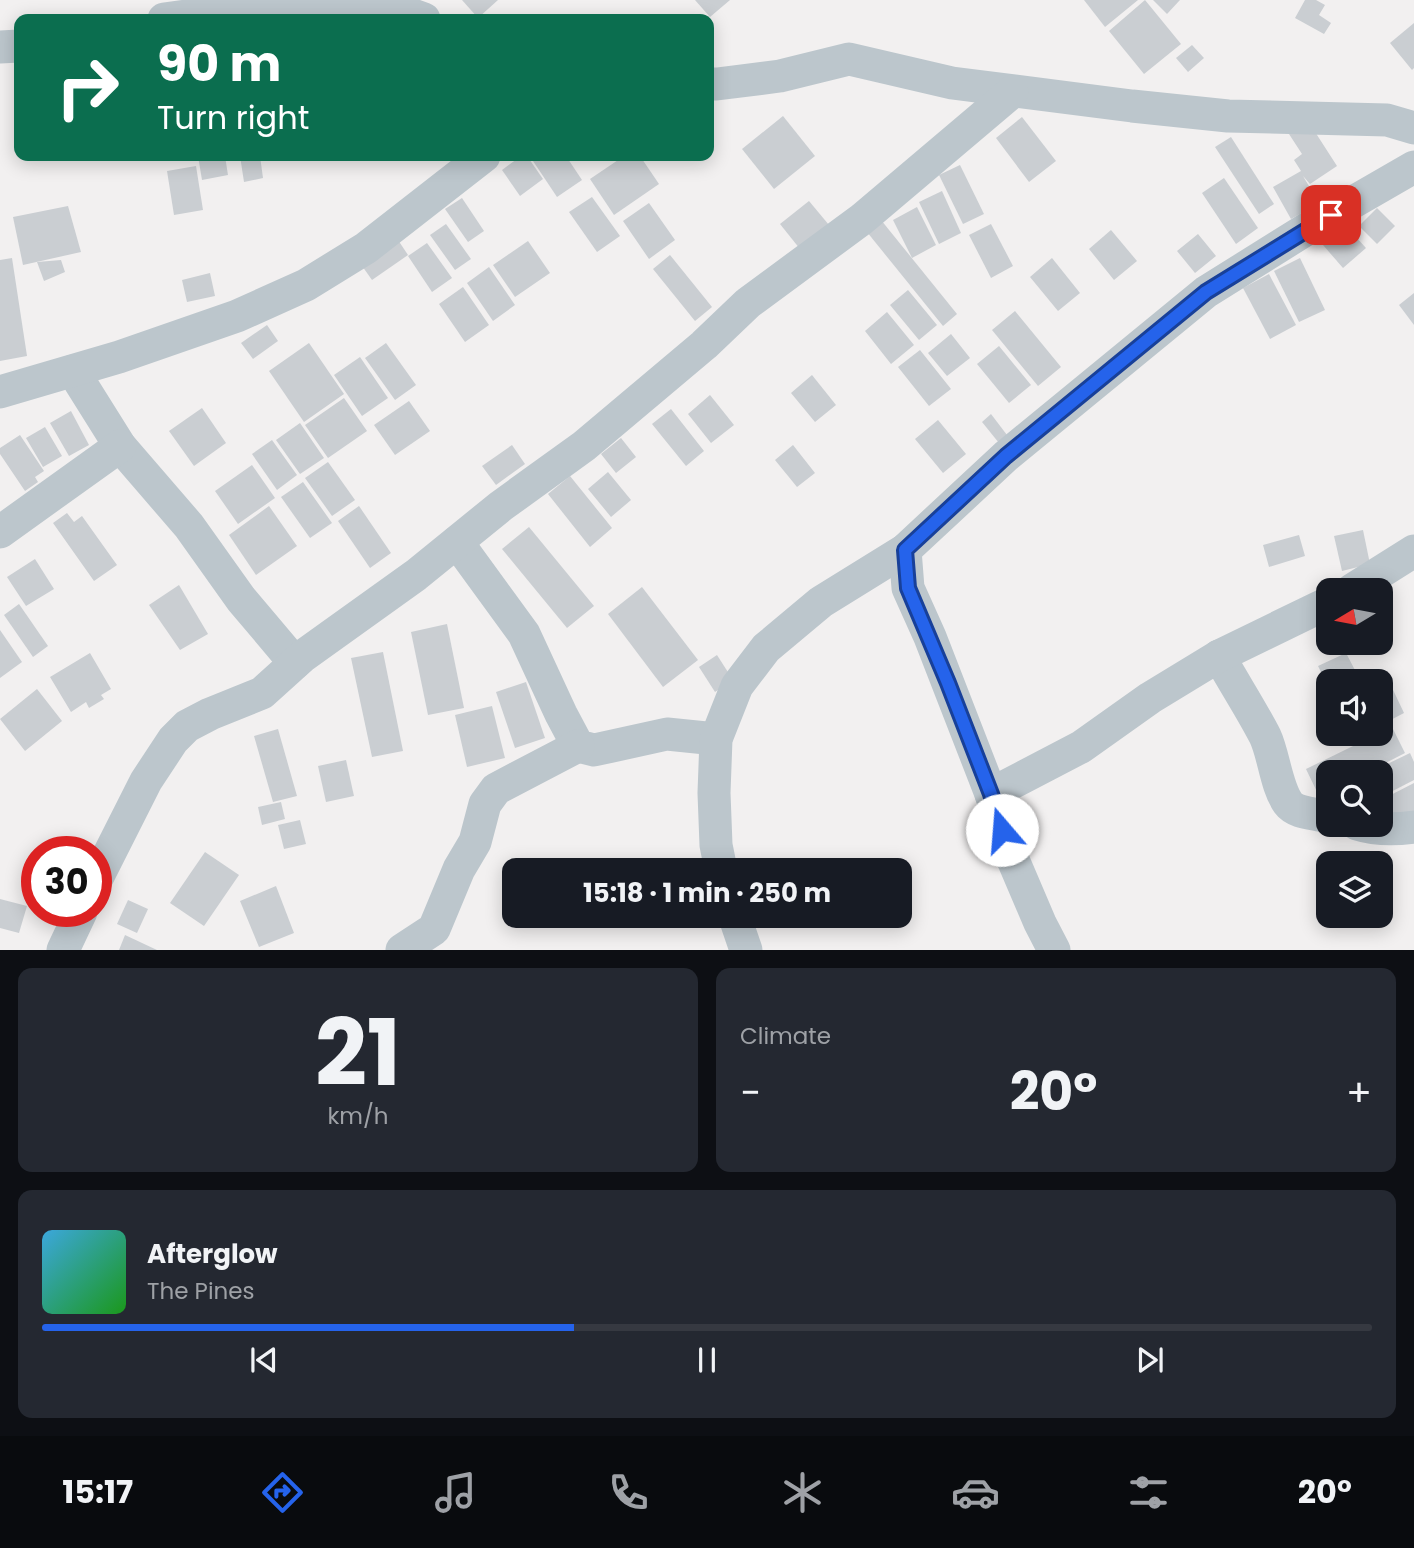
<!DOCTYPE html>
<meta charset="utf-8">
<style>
body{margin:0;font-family:Poppins,sans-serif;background:#242831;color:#f1f3f6;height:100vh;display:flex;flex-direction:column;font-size:26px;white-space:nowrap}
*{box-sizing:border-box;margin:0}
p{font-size:23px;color:#9ea1a6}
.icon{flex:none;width:38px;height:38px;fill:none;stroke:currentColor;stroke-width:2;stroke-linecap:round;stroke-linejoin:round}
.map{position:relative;height:950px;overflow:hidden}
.sheet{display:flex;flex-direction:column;gap:18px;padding:18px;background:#0d0f14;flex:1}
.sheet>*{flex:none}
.guide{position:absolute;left:14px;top:14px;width:700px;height:147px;border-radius:14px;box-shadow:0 4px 18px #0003;background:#0b6e4f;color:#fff;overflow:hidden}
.needle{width:46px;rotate:260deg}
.controls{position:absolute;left:1316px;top:578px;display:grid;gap:14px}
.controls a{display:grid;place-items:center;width:77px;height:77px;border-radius:14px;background:#171b24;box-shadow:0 4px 18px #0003;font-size:35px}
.speed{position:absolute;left:21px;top:836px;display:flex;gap:14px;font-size:35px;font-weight:700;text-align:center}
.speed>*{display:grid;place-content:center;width:91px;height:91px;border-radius:50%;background:#171b24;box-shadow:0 4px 18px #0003;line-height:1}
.speed .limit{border:10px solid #d22;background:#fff;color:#111}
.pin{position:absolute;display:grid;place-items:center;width:60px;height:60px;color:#fff;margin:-30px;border-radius:14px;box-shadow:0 4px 10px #0006}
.me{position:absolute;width:77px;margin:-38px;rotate:342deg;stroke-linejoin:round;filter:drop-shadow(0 0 5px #0008)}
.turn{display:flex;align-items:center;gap:24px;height:147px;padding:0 28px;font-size:32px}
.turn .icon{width:91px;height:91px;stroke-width:2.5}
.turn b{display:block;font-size:49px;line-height:60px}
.big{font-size:52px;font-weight:700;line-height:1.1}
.sheet .widget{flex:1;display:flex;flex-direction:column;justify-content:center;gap:10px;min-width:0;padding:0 24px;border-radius:14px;background:#242831}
.sheet .dial{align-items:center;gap:0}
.dial b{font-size:91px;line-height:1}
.song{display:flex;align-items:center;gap:21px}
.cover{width:84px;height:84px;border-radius:10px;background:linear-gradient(135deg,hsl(200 70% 55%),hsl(120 70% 35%))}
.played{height:7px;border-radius:4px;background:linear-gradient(90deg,#2563eb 40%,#363941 40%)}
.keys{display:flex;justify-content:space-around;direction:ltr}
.heat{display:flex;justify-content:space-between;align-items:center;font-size:38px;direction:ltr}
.sheet .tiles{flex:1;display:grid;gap:18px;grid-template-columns:1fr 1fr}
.widget:last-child{grid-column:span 2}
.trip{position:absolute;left:502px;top:858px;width:410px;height:70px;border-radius:14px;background:#171b24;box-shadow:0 4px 18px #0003;font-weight:700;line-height:70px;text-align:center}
.tab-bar{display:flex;height:112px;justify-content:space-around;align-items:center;background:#090b0e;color:#9ea1a6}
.tab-bar .icon{width:49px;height:49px}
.tab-bar .selected{color:#2563eb}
.tab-bar b{font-size:32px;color:#f1f3f6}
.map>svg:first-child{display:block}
.building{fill:#caced2}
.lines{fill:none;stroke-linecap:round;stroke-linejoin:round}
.minor{stroke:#bcc6cc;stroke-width:33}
.route-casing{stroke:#184099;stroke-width:18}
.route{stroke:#2563eb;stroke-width:12}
</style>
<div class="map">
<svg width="1414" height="950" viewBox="0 0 1414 950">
<rect width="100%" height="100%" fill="#f2f0f0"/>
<g class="building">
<path d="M462,0H498L478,18Z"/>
<path d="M695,0H730L710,17Z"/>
<path d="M1084,0H1138L1105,27Z"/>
<path d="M1145,0L1181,44L1144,74L1109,31Z"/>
<path d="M1153,0H1180L1167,14Z"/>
<path d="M1305,0H1316L1325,5L1319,15L1331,23L1324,34L1295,18Z"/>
<path d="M1414,23V68L1412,70L1390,43Z"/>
<path d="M1192,45L1204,58L1188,72L1176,58Z"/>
<path d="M783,116L815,156L774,189L742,149Z"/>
<path d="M1022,117L1056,161L1029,182L996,138Z"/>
<path d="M1308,121L1337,166L1310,184L1303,176L1319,203L1291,219L1273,187L1301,171L1294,160L1302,154L1289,134Z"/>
<path d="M1231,137L1274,204L1259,214L1215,147Z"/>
<path d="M198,156H225L228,175L202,180Z"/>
<path d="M240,156H260L263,178L244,182Z"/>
<path d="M521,156H527L543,179L520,196L502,170Z"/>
<path d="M541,156H566L582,180L557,197L533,161Z"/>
<path d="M624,156H640L659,184L614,215L590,179Z"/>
<path d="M960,165L984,214L963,224L939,175Z"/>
<path d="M196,166L203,210L174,215L167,171Z"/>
<path d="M1224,178L1258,228L1236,244L1202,193Z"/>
<path d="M942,191L961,233L939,244L919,202Z"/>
<path d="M592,197L620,236L597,252L569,212Z"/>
<path d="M462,198L484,231L468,242L445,209Z"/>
<path d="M809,201L829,225L800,249L780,224Z"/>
<path d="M649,203L675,240L649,259L623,221Z"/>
<path d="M68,206L81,252L23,265L13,217Z"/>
<path d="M917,207L936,245L912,258L893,220Z"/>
<path d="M1377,208L1395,226L1377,244L1359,226Z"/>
<path d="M881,220L957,314L943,326L867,232Z"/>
<path d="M446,224L471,259L455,270L430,235Z"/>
<path d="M991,224L1013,266L991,278L969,235Z"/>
<path d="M1345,225L1366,248L1343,268L1323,245Z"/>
<path d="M1111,230L1137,261L1114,280L1089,249Z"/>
<path d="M1198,234L1216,256L1195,273L1177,251Z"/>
<path d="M396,237L408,255L372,280L360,263Z"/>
<path d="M528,241L550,273L515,297L493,265Z"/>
<path d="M427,243L452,278L432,292L408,256Z"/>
<path d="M670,255L712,307L695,321L653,269Z"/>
<path d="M12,258L27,356L0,361V260Z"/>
<path d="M1052,258L1080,293L1058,311L1030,277Z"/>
<path d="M1300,258L1325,310L1299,322L1274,271Z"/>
<path d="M61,260L65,272L44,281L37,262Z"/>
<path d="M489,267L515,305L493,321L467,283Z"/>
<path d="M210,273L215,296L187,302L182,280Z"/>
<path d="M1269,274L1296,325L1270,339L1243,288Z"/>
<path d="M463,287L489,325L465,342L439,304Z"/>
<path d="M908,290L937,325L919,340L890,305Z"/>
<path d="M1414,293V325L1399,305Z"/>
<path d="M1015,311L1061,367L1038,386L992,330Z"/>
<path d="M887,312L914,345L891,364L865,331Z"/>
<path d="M267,325L278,341L253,359L241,343Z"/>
<path d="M951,334L970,358L947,376L928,353Z"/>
<path d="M309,343L344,394L304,422L269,371Z"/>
<path d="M386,343L416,385L395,400L365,358Z"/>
<path d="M999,346L1031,385L1009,403L977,364Z"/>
<path d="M920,350L951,389L929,406L898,367Z"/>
<path d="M360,357L388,398L362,416L334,375Z"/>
<path d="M812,375L836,405L815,422L791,393Z"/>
<path d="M710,395L734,425L711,443L688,414Z"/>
<path d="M344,398L367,431L328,458L305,425Z"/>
<path d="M409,401L430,431L395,455L374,425Z"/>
<path d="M202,408L226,443L194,466L169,431Z"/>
<path d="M671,409L704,451L686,466L652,424Z"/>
<path d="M71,411L89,445L69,456L50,423Z"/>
<path d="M991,414L1007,435L999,443L982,422Z"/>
<path d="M938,420L966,454L943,473L915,439Z"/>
<path d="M300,423L324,458L300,474L276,440Z"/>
<path d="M45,427L62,456L43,467L26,438Z"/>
<path d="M20,435L44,471L35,477L38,482L25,491L0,454V448Z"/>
<path d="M621,438L636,457L616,473L601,454Z"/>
<path d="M272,440L297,475L277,490L252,454Z"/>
<path d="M512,445L525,464L496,485L482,466Z"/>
<path d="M793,445L815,473L797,487L775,460Z"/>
<path d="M328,462L355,500L332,516L305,478Z"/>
<path d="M252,465L275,498L238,524L215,491Z"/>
<path d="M608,472L631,500L611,517L588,489Z"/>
<path d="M570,476L612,528L590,547L548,494Z"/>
<path d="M303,482L332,523L310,538L281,497Z"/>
<path d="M269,506L297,546L256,575L229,535Z"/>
<path d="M359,506L391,553L370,568L338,521Z"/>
<path d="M67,513L74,522L82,516L117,565L94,581L53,523Z"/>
<path d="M529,527L594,606L567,628L502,549Z"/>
<path d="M1363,530L1370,564L1342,571L1334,536Z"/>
<path d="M1299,535L1305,556L1269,567L1263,545Z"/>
<path d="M35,559L54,589L26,606L7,577Z"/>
<path d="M179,585L208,634L180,650L149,605Z"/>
<path d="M642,587L698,660L663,687L608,614Z"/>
<path d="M19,604L48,646L33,657L4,615Z"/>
<path d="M447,624L464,708L428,715L411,632Z"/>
<path d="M0,630L22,662L0,678Z"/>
<path d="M383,652L403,751L372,757L351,658Z"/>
<path d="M90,653L111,689L101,695L104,699L89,708L86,702L71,712L50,677Z"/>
<path d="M1346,653L1357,674L1343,681H1328V686L1318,666Z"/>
<path d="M717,655L733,680L715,692L699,667Z"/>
<path d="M1386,675L1404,713L1381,725V681H1375Z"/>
<path d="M526,682L545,738L515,748L496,692Z"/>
<path d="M37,689L62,721L25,751L0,719Z"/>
<path d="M492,706L505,758L467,767L455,715Z"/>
<path d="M1392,727L1405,753L1368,772H1328V791L1319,796L1306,769Z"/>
<path d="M278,729L297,796L273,802L254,736Z"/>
<path d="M1410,753L1414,762V780L1381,797V772H1371Z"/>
<path d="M346,760L354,796L326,802L318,766Z"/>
<path d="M1414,783V812L1381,818V800Z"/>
<path d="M281,802L285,819L262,825L258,807Z"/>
<path d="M300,820L306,844L284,849L278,825Z"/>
<path d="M205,852L239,875L204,926L170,903Z"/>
<path d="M276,886L294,933L259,947L240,901Z"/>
<path d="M0,899L27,906L19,933L0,928Z"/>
<path d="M128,900L148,909L137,933L117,924Z"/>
<path d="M125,935L157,950H119Z"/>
</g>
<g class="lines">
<g class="minor">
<path d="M164,19L262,6L317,4L391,7L424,19"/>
<path d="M0,47L19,46"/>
<path d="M709,84H717L780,76L849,59L952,83L1132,106L1228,116L1387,120L1414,128"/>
<path d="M73,371L120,446L189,526L241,599L295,663"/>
<path d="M0,392L119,357L237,316L306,285L366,248L484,156"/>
<path d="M0,532L120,446"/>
<path d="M457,542L524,634L561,714L578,746L594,750L667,734L716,739"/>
<path d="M905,550L908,588L930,637L991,794L1008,848L1040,923L1054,950"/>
<path d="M1352,590L1414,551"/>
<path d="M1219,656C1234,683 1251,709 1265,736C1274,755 1276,786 1288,803C1296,814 1316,813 1328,817"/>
<path d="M991,794L1081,747L1150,698L1219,656L1328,603"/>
<path d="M1357,824C1376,830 1394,830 1414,827"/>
<path d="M721,870L716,845L714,793L716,739L737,686L766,648L821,602L905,550L1006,456L1206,292L1310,227L1414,167"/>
<path d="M96,880L146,781L173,740L187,726L210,714L262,693L303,656L416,575L501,506L584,446L704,345L748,303L862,219L1012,92"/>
<path d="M734,915L746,950"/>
<path d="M63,950L81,912"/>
<path d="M402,950L434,929L459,869L475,842L485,804L496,789L578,746"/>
</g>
</g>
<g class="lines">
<g class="route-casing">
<path id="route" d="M1002,830L991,794L948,683L908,588L905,550L1006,456L1206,292L1331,215"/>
</g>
<use href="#route" class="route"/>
</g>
</svg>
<div class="controls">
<a><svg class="needle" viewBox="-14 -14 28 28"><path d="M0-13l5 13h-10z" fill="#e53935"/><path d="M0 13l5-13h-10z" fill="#9ea1a6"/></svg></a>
<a><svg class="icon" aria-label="sound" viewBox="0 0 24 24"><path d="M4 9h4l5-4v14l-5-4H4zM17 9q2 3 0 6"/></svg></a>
<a><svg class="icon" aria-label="search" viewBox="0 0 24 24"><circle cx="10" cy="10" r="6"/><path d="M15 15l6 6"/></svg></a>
<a><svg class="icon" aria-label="layers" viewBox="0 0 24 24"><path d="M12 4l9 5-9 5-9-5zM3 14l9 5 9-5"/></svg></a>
</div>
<div class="speed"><div class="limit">30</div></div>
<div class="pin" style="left:1331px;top:215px;background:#d93025"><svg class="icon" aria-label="arrive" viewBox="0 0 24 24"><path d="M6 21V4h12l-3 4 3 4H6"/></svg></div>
<svg class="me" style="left:1002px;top:830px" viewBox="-20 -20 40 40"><circle r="19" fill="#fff"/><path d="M0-13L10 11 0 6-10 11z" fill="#2563eb"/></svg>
<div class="trip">15:18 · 1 min · 250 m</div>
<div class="guide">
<div class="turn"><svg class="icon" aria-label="right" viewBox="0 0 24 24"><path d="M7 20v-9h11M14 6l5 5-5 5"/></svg><div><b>90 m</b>Turn right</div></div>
</div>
</div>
<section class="sheet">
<div class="tiles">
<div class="widget dial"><b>21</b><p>km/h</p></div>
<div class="widget"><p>Climate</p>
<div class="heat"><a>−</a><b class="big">20°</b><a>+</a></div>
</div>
<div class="widget">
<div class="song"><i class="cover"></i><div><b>Afterglow</b><p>The Pines</p></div></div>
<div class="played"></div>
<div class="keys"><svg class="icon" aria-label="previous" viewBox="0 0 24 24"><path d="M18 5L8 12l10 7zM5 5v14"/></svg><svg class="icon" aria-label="pause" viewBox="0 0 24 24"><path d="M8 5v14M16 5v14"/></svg><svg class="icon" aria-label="next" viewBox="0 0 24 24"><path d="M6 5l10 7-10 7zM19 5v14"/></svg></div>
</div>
</div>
</section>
<nav class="tab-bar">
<b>15:17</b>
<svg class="icon selected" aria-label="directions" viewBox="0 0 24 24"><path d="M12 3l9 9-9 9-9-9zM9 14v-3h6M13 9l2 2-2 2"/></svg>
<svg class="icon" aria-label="music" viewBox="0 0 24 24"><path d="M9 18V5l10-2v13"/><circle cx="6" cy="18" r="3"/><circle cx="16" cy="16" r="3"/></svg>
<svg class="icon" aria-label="phone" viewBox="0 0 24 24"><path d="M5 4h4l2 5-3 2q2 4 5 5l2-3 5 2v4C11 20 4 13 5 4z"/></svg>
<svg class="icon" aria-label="climate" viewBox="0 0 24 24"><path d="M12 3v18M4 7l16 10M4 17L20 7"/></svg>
<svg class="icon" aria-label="car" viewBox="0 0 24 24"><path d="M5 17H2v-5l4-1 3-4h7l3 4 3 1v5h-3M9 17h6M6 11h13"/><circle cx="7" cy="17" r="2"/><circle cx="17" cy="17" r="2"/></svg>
<svg class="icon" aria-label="filters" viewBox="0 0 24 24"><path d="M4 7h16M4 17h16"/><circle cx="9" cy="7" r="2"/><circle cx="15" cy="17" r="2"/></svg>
<b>20°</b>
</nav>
